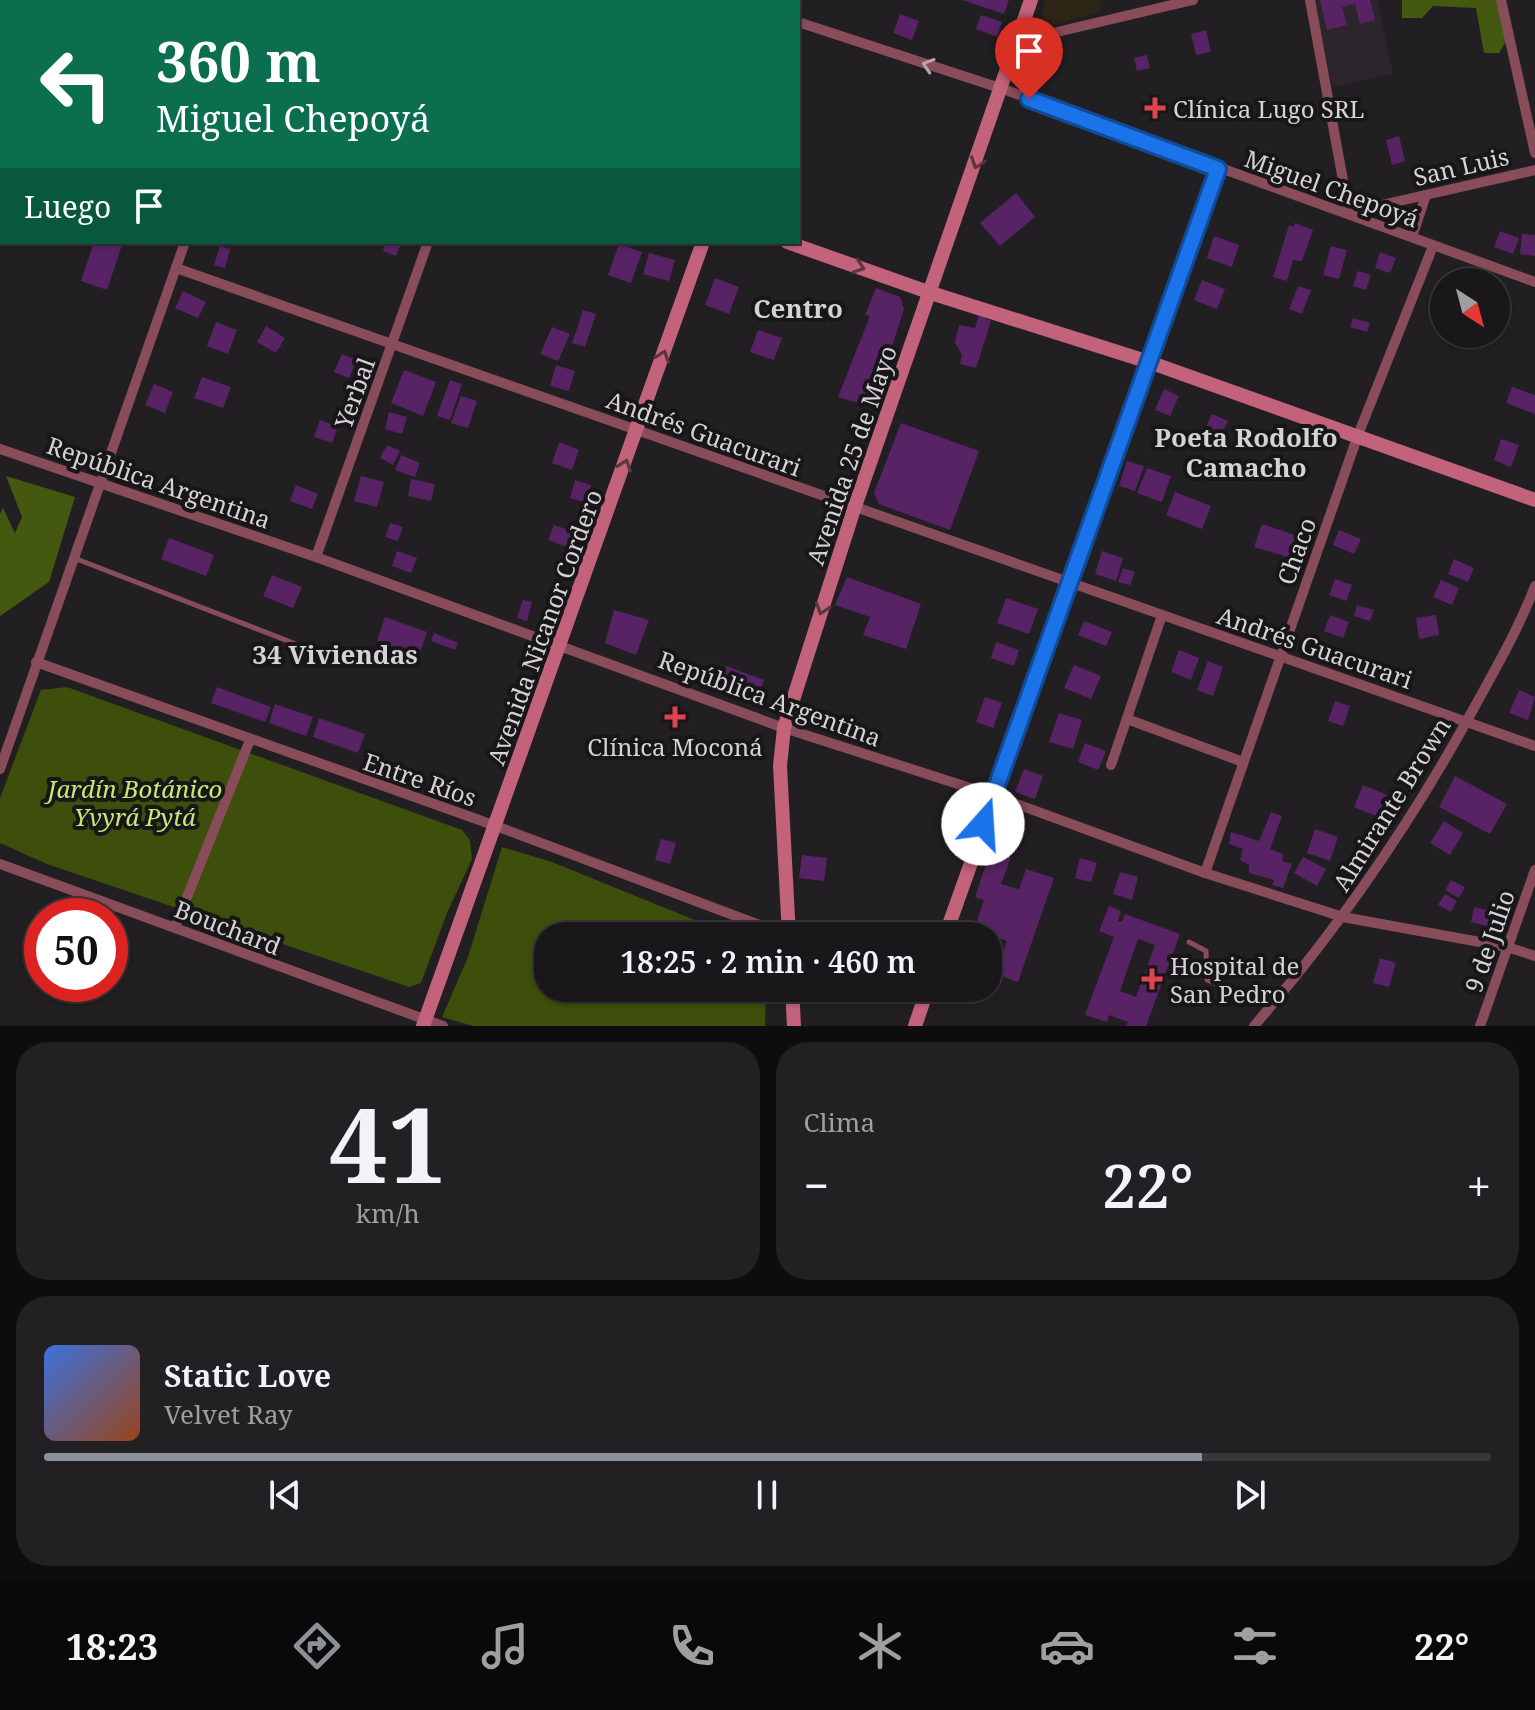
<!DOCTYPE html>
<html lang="es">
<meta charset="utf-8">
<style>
body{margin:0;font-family:"Noto Serif",serif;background:#222022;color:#f1f3f6;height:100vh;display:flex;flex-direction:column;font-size:30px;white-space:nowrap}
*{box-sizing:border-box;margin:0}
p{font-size:26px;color:#9f9fa2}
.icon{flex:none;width:44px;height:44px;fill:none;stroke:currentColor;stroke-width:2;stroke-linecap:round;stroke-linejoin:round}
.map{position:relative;height:1026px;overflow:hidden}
.side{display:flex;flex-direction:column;gap:16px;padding:16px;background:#0e0d0e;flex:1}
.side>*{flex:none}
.top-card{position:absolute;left:0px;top:0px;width:800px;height:244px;box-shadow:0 2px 6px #0004,0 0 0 2px #373638;background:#0b6e4f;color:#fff;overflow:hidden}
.needle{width:52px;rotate:144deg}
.buttons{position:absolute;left:1430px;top:268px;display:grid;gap:16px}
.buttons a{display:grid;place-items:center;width:80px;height:80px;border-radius:50%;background:#191719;box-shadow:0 2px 6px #0004,0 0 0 2px #373638;font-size:40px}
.speed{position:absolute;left:24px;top:898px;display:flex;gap:16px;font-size:40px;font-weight:700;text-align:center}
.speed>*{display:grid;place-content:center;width:104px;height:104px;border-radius:50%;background:#191719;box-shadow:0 2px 6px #0004,0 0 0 2px #373638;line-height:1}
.speed .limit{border:12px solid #d22;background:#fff;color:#111}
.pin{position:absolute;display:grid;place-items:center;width:68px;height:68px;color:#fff;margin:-82px -34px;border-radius:50% 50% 50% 0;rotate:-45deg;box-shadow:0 0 8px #0007}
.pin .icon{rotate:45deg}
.me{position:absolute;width:88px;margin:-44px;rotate:19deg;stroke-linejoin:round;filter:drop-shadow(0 0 6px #0008)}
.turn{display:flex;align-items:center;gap:28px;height:168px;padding:0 24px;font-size:36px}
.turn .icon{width:104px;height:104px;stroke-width:2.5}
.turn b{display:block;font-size:56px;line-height:68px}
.then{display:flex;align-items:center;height:76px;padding:0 24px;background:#0003;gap:16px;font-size:30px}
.big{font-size:60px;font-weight:600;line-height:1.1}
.side .card{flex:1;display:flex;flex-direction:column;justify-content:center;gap:12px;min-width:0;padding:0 28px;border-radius:32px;background:#222022}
.side .dial{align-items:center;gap:0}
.dial b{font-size:104px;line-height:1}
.song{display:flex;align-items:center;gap:24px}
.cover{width:96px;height:96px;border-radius:12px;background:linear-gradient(135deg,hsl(220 70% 55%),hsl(20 70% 35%))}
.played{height:8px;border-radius:4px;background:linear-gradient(90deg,#8c9099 80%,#373638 80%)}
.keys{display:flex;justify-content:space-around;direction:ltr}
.heat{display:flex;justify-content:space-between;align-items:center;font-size:44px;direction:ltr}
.side .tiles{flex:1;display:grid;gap:16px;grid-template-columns:1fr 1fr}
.card:last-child{grid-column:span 2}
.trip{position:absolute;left:534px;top:922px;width:468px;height:80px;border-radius:32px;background:#191719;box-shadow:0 2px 6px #0004,0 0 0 2px #373638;font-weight:600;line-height:80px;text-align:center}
.dock{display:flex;height:128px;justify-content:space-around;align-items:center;background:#0a090a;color:#9f9fa2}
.dock .icon{width:56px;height:56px}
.dock .on{color:#8c9099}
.dock b{font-size:36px;color:#f1f3f6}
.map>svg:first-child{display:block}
.commercial{fill:#2d2616}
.built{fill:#2c262c}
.green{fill:#3d4f0a}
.forest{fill:#455810}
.building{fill:#582365;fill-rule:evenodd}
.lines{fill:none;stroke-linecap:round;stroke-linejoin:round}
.service{stroke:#884c5a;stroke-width:5}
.minor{stroke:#884c5a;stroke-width:10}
.secondary{stroke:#c3637b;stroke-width:14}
.oneway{stroke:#b9a4aa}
.oneway2{stroke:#5c3540}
.route-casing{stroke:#114b97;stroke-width:20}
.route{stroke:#1a73e8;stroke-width:14}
.health-dot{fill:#e0444e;stroke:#181618;stroke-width:3}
.labels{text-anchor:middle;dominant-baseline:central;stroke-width:8;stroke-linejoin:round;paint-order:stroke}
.poi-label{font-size:24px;fill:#d4d3d5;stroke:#181618;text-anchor:start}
.street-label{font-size:24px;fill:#d4d3d5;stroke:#181618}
.park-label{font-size:24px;font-style:italic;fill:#c5ea73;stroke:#181618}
.neighbourhood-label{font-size:26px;font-weight:bold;fill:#d5d2d5;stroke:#181618}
</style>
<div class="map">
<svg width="1535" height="1026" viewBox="0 0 1535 1026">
<rect width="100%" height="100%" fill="#211f21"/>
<path class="commercial" d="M1045,0H1099L1102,11L1051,26L1042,18Z"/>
<path class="built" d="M1314,0H1377L1393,74L1332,87Z"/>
<g class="green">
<path d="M67,687L462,830L470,840L472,859L447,913L421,983L409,987L47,864L0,843V798L41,690Z"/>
<path d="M502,847L552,862L734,936H548V988H766L765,1026H473L442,1017L468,957Z"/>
</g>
<g class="forest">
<path d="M1402,0H1502L1507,40L1499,53H1484L1476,8L1433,6L1422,18H1402Z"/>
<path d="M6,476L75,497L49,582L0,616V514L3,508L15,533L22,517Z"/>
</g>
<g class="building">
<path d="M962,0H1009L1004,14Z"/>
<path d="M1320,0H1370L1375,20L1360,24L1355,4L1342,7L1347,25L1327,30Z"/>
<path d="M900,14L919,21L912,40L893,33Z"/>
<path d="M981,15L1002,22L997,37L976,29Z"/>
<path d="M1206,30L1211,52L1196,55L1191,34Z"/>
<path d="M1147,55L1150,68L1137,71L1134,58Z"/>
<path d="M1399,136L1405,161L1392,165L1386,140Z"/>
<path d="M1016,193L1035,217L1000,246L980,223Z"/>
<path d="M1295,223L1313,230L1302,261L1293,260L1287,281L1273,277L1289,225L1294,227Z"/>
<path d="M1500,231L1519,238L1513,254L1494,247Z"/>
<path d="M1522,234L1535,235V256L1520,254Z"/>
<path d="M1214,236L1239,245L1232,267L1207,258Z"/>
<path d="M94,242H123L107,290L81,281Z"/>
<path d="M386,242L401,243L396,256L383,251Z"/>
<path d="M619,244L642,252L631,283L608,275Z"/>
<path d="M220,246L230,249L225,268L214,265Z"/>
<path d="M1331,246L1347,250L1339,279L1323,275Z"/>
<path d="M1380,252L1396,258L1390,273L1375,268Z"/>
<path d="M649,253L675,260L669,281L643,274Z"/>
<path d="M1358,271L1371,275L1366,290L1353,286Z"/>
<path d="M715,278L739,287L729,314L705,305Z"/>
<path d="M1202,280L1225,289L1217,309L1194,300Z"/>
<path d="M1298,286L1311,290L1302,314L1289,309Z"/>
<path d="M876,288L900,297L904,309L888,359L894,361L875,408L838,397L870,316L865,315Z"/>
<path d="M183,291L206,302L198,318L175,308Z"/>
<path d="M583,310L596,314L585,347L572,343Z"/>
<path d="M979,315L991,321L976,368L960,364L962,355L955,342L959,325L975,328Z"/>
<path d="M1353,318L1370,323L1367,332L1350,327Z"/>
<path d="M216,322L237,330L228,354L207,346Z"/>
<path d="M266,326L285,338L276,353L257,342Z"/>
<path d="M552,327L570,334L558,361L540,354Z"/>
<path d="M758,330L782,338L774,360L750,352Z"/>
<path d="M342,354L357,360L349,378L334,372Z"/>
<path d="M556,365L575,371L569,391L550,386Z"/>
<path d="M404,370L436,382L423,416L391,403Z"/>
<path d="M202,377L231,387L223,408L194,398Z"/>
<path d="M450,380L462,384L450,420L437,416Z"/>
<path d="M154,384L173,392L165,413L145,405Z"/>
<path d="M1512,387L1535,395V414L1506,403Z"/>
<path d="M1164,389L1179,396L1170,416L1155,410Z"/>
<path d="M461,396L477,401L468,428L451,423Z"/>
<path d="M389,412L407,417L402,434L385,429Z"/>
<path d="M1212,414L1228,421L1220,439L1204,432Z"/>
<path d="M320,420L338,427L332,443L314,437Z"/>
<path d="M901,423L979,451L950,530L879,504L874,493Z"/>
<path d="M1501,439L1519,445L1511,467L1494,460Z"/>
<path d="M559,442L579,450L572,470L552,463Z"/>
<path d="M387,445L400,451L393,465L380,458Z"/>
<path d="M401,455L420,463L415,477L395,470Z"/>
<path d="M1127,461L1144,466L1135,491L1119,486Z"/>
<path d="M1147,468L1171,476L1162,502L1137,493Z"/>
<path d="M361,476L384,482L377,507L354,501Z"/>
<path d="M411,479L435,484L431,501L408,496Z"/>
<path d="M575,480L591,485L586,503L570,498Z"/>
<path d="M296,485L318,494L312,509L290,501Z"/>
<path d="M1175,492L1211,506L1202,529L1166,515Z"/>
<path d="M390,523L403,527L398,541L385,537Z"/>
<path d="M1262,524L1298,536L1291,558L1254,547Z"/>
<path d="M554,525L578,533L572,549L548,540Z"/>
<path d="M1339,530L1361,539L1354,554L1333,545Z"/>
<path d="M169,538L214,555L206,576L161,559Z"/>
<path d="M397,551L417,558L411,573L392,566Z"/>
<path d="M1102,551L1123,558L1116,581L1095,574Z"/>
<path d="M1454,559L1474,568L1468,582L1448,574Z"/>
<path d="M1123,568L1135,572L1130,585L1118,582Z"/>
<path d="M272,575L302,587L293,608L263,596Z"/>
<path d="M847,577L921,604L906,649L863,635L870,617L835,605Z"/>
<path d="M1335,579L1352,585L1346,601L1329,595Z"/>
<path d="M1441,580L1459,588L1452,605L1433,597Z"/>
<path d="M1006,598L1038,609L1029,634L997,623Z"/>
<path d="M523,600L532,602L527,621L517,618Z"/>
<path d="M1357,605L1374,610L1370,621L1354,616Z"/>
<path d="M614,610L649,620L636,655L605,643Z"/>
<path d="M1330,615L1349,622L1343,638L1324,631Z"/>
<path d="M1436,615L1439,635L1419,639L1416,618Z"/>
<path d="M385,617L427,632L419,656L377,641Z"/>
<path d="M1084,621L1112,632L1106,646L1078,635Z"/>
<path d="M434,633L458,643L455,650L431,641Z"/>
<path d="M996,642L1019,650L1014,666L991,658Z"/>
<path d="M1179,650L1199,658L1191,680L1171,672Z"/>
<path d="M1208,661L1223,667L1213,696L1197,690Z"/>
<path d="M1074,665L1101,676L1091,699L1064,688Z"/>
<path d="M726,666L764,680L757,698L720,684Z"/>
<path d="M217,687L271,707L265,722L211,703Z"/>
<path d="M1519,690L1535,697L1528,720L1509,713Z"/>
<path d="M985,697L1002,703L993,728L976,722Z"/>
<path d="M1335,701L1350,706L1343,726L1328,721Z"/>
<path d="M275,704L313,717L306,736L269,723Z"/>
<path d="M1059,713L1082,720L1073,749L1049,742Z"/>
<path d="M319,718L365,734L358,753L313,737Z"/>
<path d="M1085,743L1106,751L1098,770L1078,762Z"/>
<path d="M1024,769L1043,776L1035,799L1015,792Z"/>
<path d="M1455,776L1507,804L1490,834L1439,807Z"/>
<path d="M1363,785L1387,795L1378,817L1354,807Z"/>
<path d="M1271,812L1282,816L1270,849L1283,854L1282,861L1292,864L1283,888L1272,885L1274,880L1249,873V865L1240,860L1243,849L1229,844L1231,832L1259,841Z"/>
<path d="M1444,821L1463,833L1450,855L1430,843Z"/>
<path d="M1315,829L1338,837L1330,861L1307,853Z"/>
<path d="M661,839L676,843L670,864L655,860Z"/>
<path d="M991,850L1011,857L1001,884L1019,889L1026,869L1054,878L1018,982L996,974L1007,941L974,930L984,900L975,897Z"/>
<path d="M802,855L827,858L824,881L799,878Z"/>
<path d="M1303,857L1326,869L1317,886L1294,873Z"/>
<path d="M1080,858L1097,863L1091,882L1075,878Z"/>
<path d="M1120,872L1138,877L1132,900L1113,894Z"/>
<path d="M1451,880L1465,887L1459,898L1445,890Z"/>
<path d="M1445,894L1457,901L1451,912L1438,905Z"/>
<path d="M1109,906L1121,911L1118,921L1122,922L1125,914L1180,934L1146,1026H1126L1128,1022L1109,1015L1107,1022L1085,1015L1114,937L1099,931ZM1138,939L1155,945L1136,997L1120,991Z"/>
<path d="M1474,907L1495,912L1491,927L1471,922Z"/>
<path d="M1380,958L1396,963L1389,987L1373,983Z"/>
</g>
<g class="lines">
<g class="service">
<path d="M74,558L301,646"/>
<path d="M1189,942L1206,951L1207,980L1270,1006"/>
</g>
<g class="minor">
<path d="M732,0L738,2"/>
<path d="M1310,0L1349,213"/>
<path d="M1501,0L1535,153"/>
<path d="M37,2V0"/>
<path d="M270,2L271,0"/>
<path d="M511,2V0"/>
<path d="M798,22L1003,89L1535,282"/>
<path d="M1019,41L1193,0"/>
<path d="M0,106L2,100"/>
<path d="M1351,212L1535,170"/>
<path d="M1412,237L1426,195"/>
<path d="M176,268L1535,746"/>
<path d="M0,449L316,557L784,728L992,795L1205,873L1343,917L1507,947L1535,956"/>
<path d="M316,557L428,242"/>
<path d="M36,662L496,826L789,936"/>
<path d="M1127,719L1243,762"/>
<path d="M1111,765L1162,615"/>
<path d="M0,769L185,242"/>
<path d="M0,864L443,1026"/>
<path d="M1205,873L1358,435L1433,246"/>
<path d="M175,927L250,740"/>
<path d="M1254,1026C1339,928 1413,820 1475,706C1497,666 1519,628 1535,586"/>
<path d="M1480,1026L1535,870"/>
</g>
<g class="secondary">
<path d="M105,0L110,2"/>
<path d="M783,2L784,0"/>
<path d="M787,242L931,293L1149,362L1535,500"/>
<path d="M789,936L780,766L784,728L854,509L1031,0"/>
<path d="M945,936L1218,169"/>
<path d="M792,988L794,1026"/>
<path d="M423,1026L703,242"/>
<path d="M915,1026L928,988"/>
</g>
</g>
<defs><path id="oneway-chevron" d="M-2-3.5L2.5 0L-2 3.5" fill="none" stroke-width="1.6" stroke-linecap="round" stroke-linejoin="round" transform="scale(2)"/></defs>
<use class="oneway" href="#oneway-chevron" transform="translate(928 65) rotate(-162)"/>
<g class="oneway2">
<use href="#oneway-chevron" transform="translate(977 163) rotate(109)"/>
<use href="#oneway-chevron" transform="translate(859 267) rotate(19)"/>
<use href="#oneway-chevron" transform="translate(663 356) rotate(-71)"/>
<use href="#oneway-chevron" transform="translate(625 465) rotate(-70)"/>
<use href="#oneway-chevron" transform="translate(822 609) rotate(108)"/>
</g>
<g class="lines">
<g class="route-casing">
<path id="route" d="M983,824L1218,169L1029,99"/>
</g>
<use href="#route" class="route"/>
</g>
<g class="health-dot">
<path d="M1151 96h8v8h8v8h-8v8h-8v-8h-8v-8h8z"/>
<path d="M671 705h8v8h8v8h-8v8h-8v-8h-8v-8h8z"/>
<path d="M1148 967h8v8h8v8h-8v8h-8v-8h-8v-8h8z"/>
</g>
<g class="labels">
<g class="poi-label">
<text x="1173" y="108">Clínica Lugo SRL</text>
<text x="675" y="746" text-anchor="middle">Clínica Moconá</text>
<text x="1170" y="965">Hospital de<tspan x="1170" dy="28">San Pedro</tspan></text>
</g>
<g class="street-label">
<text transform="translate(1461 166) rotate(-13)">San Luis</text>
<text transform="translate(1332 188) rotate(20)">Miguel Chepoyá</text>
<text transform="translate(354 393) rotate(-70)">Yerbal</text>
<text transform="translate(704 433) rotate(20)">Andrés Guacurari</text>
<text transform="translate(851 455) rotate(-71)">Avenida 25 de Mayo</text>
<text transform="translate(159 482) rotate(19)">República Argentina</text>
<text transform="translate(1296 551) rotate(-70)">Chaco</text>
<text transform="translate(544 627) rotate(-70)">Avenida Nicanor Cordero</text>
<text transform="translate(1315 647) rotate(19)">Andrés Guacurari</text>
<text transform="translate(770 698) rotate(20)">República Argentina</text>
<text transform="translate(420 779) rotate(19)">Entre Ríos</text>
<text transform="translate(1391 804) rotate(-58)">Almirante Brown</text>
<text transform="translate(228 927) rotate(21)">Bouchard</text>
<text transform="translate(1489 941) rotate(-71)">9 de Julio</text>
</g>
<g class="park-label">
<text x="135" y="788">Jardín Botánico<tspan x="135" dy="28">Yvyrá Pytá</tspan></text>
</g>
<g class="neighbourhood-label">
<text x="798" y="308">Centro</text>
<text x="1246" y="437">Poeta Rodolfo<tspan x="1246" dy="30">Camacho</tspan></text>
<text x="335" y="654">34 Viviendas</text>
</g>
</g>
</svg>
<div class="buttons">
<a><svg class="needle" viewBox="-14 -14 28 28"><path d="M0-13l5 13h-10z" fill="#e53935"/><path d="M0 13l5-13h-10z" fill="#9f9fa2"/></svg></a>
</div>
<div class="speed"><div class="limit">50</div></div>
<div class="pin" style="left:1029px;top:99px;background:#d93025"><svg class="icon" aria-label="arrive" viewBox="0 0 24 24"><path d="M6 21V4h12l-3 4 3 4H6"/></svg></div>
<svg class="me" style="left:983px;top:824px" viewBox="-20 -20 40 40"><circle r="19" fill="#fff"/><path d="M0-13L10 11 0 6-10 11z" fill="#1a73e8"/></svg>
<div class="trip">18:25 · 2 min · 460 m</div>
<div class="top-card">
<div class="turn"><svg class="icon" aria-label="left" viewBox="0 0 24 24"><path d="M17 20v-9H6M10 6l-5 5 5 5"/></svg><div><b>360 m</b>Miguel Chepoyá</div></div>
<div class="then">Luego<svg class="icon" aria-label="arrive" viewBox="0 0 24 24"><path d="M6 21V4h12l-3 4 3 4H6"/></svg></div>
</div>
</div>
<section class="side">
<div class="tiles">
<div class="card dial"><b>41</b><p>km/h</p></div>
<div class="card"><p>Clima</p>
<div class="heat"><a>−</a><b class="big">22°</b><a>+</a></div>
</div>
<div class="card">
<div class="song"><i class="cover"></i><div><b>Static Love</b><p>Velvet Ray</p></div></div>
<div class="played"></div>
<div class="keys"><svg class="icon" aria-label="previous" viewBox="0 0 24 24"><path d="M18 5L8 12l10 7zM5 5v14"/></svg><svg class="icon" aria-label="pause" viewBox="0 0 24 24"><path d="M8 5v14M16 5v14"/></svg><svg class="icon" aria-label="next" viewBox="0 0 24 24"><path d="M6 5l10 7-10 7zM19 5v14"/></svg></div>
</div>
</div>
</section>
<nav class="dock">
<b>18:23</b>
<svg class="icon on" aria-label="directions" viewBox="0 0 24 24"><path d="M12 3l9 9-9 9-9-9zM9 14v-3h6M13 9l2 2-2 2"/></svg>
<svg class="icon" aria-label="music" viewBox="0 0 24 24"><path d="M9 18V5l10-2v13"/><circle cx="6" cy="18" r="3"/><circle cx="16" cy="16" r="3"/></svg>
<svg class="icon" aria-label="phone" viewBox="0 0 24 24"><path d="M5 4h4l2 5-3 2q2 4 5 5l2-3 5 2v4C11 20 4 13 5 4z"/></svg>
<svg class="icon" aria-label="climate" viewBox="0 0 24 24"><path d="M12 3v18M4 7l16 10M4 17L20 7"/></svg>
<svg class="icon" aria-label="car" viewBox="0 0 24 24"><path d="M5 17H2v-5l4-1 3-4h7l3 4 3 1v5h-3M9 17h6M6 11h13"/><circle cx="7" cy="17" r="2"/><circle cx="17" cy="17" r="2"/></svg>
<svg class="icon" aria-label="filters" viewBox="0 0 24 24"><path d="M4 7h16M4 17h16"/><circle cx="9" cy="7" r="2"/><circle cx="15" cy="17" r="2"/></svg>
<b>22°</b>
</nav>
